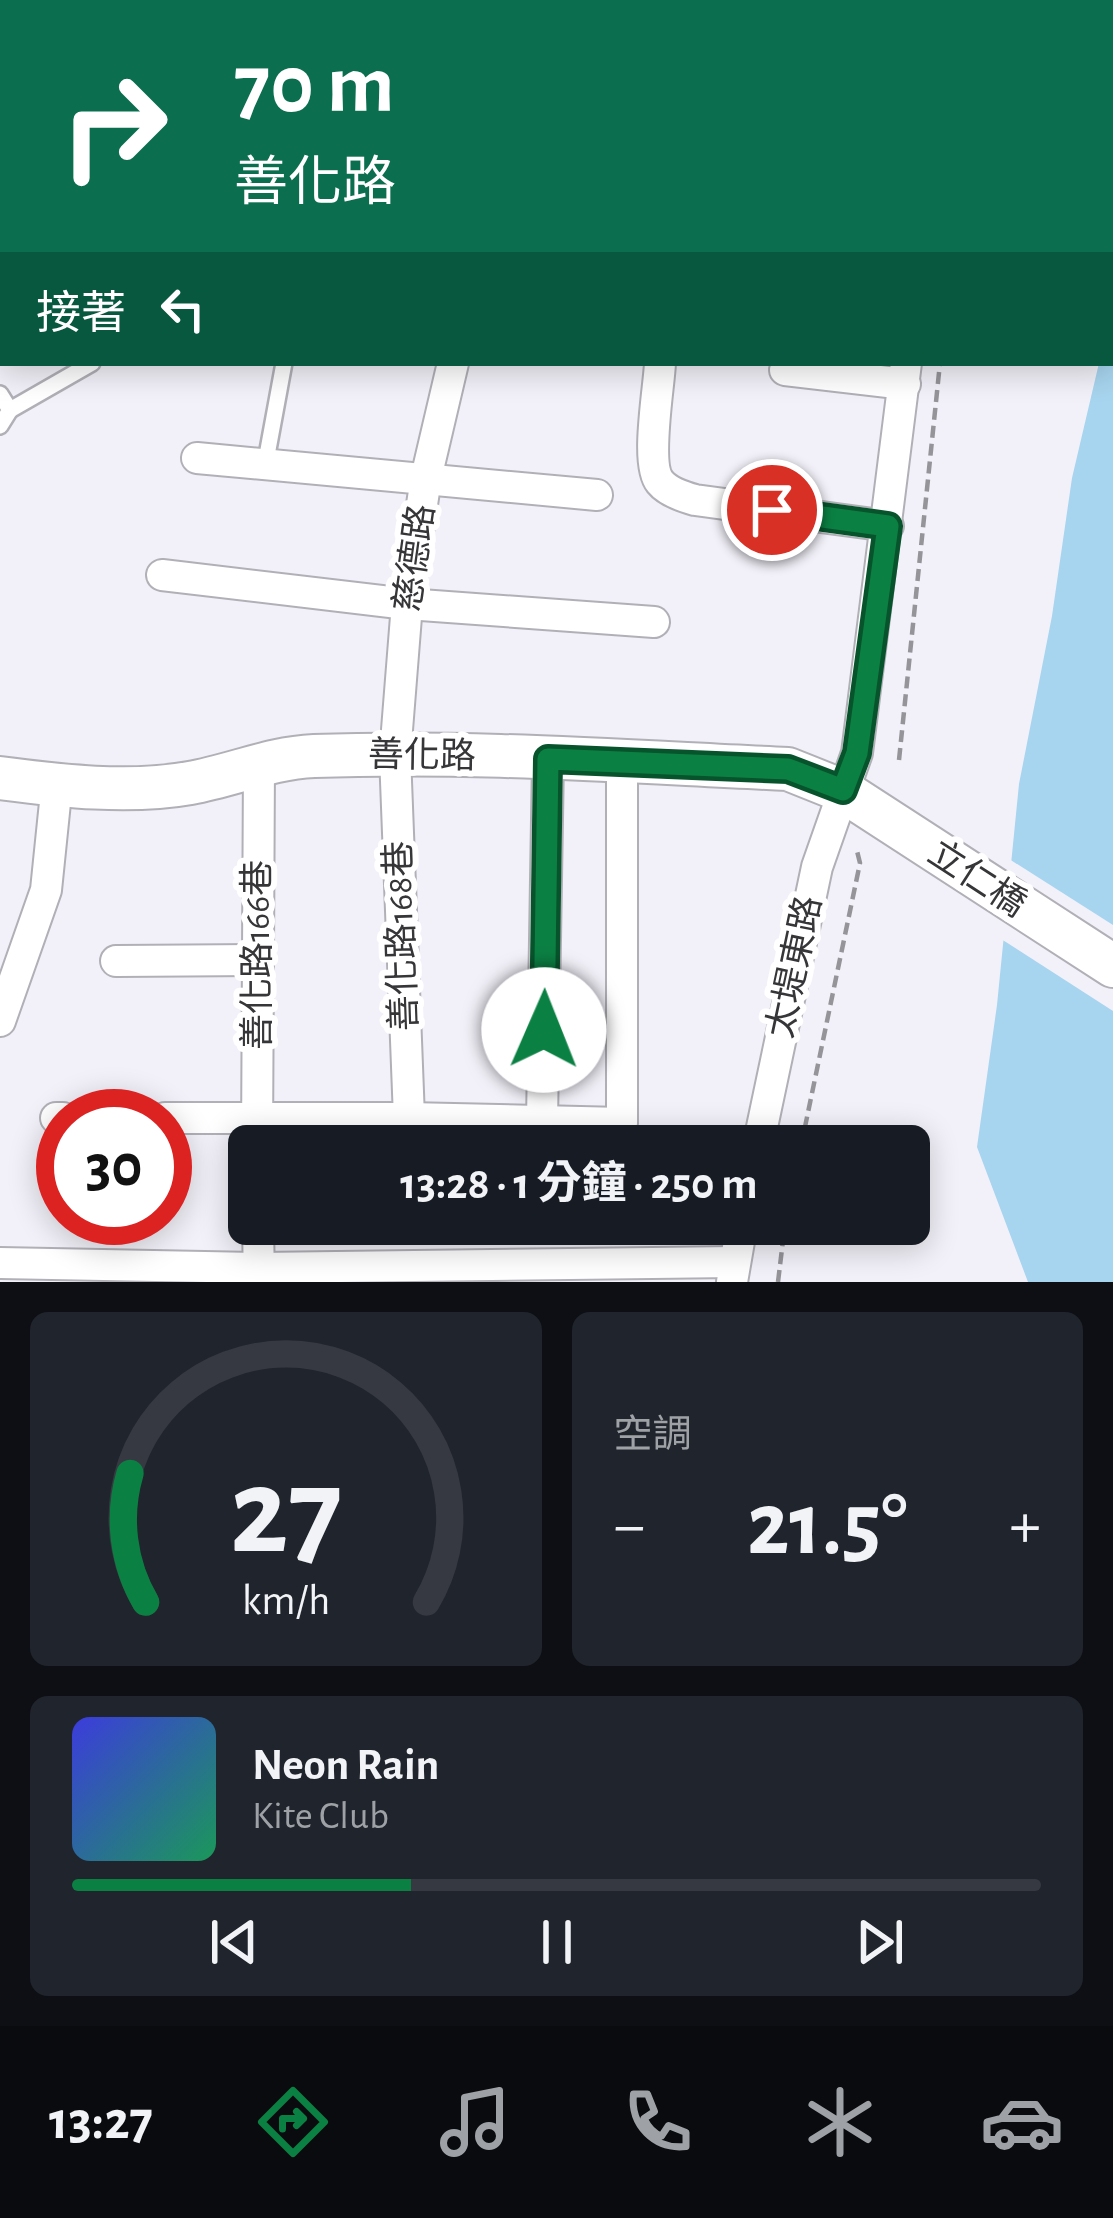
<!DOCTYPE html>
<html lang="zh-TW">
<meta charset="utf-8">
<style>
body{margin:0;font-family:"Alegreya Sans","Noto Sans TC",sans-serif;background:#20242c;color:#f1f3f6;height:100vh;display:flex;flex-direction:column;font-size:45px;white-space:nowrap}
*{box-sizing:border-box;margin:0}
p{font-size:39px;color:#9ea1a6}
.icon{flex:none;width:66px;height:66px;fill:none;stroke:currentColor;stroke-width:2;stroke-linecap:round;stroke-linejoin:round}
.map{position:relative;height:1282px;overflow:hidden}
.sheet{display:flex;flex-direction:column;gap:30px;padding:30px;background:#0d0f14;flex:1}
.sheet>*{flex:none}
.guide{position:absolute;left:0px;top:0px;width:1113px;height:366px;box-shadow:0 6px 30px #0003;background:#0b6e4f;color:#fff;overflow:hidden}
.speed{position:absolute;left:36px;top:1089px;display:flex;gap:24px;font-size:60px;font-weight:700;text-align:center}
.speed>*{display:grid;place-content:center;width:156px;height:156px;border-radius:50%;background:#171b24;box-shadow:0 6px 30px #0003;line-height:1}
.speed .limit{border:18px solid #d22;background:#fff;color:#111}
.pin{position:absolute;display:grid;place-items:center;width:102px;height:102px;color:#fff;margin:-51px;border:6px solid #fff;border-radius:50%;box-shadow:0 3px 12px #0007}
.me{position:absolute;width:132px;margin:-66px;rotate:1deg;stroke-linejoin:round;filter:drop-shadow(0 0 9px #0008)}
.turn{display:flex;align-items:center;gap:42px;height:252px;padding:0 36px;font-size:54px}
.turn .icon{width:156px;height:156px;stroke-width:2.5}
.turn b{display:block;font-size:84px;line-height:102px}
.then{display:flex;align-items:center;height:114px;padding:0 36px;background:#0003;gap:24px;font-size:45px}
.big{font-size:90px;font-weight:700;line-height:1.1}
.sheet .widget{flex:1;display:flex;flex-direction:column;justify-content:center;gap:18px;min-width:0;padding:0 42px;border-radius:18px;background:#20242c}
.sheet .dial{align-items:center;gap:0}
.dial svg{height:312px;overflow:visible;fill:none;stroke:#363941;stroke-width:7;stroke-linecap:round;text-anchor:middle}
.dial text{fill:#f1f3f6;stroke:none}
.song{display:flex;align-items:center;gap:36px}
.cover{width:144px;height:144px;border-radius:18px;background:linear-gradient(135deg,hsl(240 70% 55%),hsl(150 70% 35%))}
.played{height:12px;border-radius:6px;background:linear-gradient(90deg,#0b8043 35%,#363941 35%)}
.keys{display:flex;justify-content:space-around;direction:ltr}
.heat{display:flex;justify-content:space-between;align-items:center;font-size:66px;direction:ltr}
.sheet .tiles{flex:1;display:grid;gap:30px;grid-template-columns:1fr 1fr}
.widget:last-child{grid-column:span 2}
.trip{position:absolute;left:228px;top:1125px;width:702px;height:120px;border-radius:18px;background:#171b24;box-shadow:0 6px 30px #0003;font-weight:700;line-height:120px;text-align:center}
.menu{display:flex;height:192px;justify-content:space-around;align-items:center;background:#090b0e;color:#9ea1a6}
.menu .icon{width:84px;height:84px}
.menu .active{color:#0b8043}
.menu b{font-size:54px;color:#f1f3f6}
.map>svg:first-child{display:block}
.water{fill:#a7d4ee}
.pier{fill:#f2f1f9}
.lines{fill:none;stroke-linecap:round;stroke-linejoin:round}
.lane-casing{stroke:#b1b0b7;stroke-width:20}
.street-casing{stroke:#b1b0b7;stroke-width:34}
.secondary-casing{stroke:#b1b0b7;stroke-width:46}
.path{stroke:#949499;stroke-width:4.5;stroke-dasharray:12 6;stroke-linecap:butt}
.lane{stroke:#fff;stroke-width:15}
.street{stroke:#fff;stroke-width:30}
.secondary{stroke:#fff;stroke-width:42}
.route-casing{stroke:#07532c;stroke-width:30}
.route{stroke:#0b8043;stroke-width:21}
.labels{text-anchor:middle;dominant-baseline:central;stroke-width:12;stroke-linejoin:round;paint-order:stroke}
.street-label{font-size:36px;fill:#363639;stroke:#fff}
</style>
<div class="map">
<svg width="1113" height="1282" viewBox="0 0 1113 1282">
<rect width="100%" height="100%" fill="#f2f1f9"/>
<path class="water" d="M1113,310V1282H1028L977,1147L997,1005L1019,784L1052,616L1072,478L1099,363H1110V319Z"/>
<path class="pier" d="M1006,857L1113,925V1011L998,937Z"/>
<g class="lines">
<g class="lane-casing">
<g id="lane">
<path d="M0,394L10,410L0,426"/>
<path d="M10,410L92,363"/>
<path d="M265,466L284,363"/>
</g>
</g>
<g class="street-casing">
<g id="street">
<path d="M238,0L240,3"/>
<path d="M13,3L18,0"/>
<path d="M346,3L351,0"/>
<path d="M455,3L456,0"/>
<path d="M691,3L692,0"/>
<path d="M936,3V0"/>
<path d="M0,220L3,218"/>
<path d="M660,363C659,388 645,464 660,482C668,492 684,497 695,500L888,526"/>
<path d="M785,370L905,384"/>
<path d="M197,458L597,495"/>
<path d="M162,575L407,604L654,622"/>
<path d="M116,961L257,960"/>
<path d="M0,1021L46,890L57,783"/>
<path d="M56,1118H63"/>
<path d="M165,1118H409L622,1123V762"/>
<path d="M409,1118L395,755L407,604L426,478L453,363"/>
<path d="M542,1121L548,759"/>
<path d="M257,1146L259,763"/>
<path d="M758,1146L817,867L857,753L906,363"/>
<path d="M258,1224L259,1282"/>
<path d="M0,1263L259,1268L734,1262"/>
<path d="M732,1282L742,1224"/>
</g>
</g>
<g class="secondary-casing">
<path id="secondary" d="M0,778C62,786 128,794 190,783C234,775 270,758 314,756C472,750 631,762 788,769L843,791L1113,966"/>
</g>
<g class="path">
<path d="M977,3V0"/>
<path d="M899,760L940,363"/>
<path d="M801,1146L860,863L856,847"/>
<path d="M778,1282L785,1224"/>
</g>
<use href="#lane" class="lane"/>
<use href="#street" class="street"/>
<use href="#secondary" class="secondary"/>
</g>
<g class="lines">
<g class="route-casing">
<path id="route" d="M544,1030L548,759L788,769L843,790L857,753L888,526L772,510"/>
</g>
<use href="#route" class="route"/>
</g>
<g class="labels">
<g class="street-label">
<text transform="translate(415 558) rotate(-82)">慈德路</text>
<text transform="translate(422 756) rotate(1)">善化路</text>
<text transform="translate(977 879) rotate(33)">立仁橋</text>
<text transform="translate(402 936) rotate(-92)">善化路168巷</text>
<text transform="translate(258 955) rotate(-90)">善化路166巷</text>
<text transform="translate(795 967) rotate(-78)">太堤東路</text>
</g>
</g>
</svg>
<div class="speed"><div class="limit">30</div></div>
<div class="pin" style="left:772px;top:510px;background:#d93025"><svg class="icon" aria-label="arrive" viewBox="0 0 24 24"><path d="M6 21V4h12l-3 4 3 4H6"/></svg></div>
<svg class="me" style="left:544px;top:1030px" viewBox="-20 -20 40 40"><circle r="19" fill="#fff"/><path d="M0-13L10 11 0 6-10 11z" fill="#0b8043"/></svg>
<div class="trip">13:28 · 1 分鐘 · 250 m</div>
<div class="guide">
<div class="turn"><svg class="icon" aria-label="right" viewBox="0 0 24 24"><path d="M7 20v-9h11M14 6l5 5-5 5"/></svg><div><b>70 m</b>善化路</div></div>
<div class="then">接著<svg class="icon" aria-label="left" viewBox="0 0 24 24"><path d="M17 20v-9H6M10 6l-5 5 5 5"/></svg></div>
</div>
</div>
<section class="sheet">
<div class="tiles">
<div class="widget dial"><svg viewBox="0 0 100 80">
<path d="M14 69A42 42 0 1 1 86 69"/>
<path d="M14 69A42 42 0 0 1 10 36" stroke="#0b8043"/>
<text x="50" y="56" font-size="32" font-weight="700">27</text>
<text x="50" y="72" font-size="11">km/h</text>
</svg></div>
<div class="widget"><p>空調</p>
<div class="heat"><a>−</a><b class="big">21.5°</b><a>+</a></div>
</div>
<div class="widget">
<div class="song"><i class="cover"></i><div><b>Neon Rain</b><p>Kite Club</p></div></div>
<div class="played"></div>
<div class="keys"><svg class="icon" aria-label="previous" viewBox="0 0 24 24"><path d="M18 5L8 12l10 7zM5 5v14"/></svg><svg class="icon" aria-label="pause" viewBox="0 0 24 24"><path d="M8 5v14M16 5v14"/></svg><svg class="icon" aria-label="next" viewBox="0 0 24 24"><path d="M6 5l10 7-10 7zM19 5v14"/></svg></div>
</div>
</div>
</section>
<nav class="menu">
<b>13:27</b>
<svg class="icon active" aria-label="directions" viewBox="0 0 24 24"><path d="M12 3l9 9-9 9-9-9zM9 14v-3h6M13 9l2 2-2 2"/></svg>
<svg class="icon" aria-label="music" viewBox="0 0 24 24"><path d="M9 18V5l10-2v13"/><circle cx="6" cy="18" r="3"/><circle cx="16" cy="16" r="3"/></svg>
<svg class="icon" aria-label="phone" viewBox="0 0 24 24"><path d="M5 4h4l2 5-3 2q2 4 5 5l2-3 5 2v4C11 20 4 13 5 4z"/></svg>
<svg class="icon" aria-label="climate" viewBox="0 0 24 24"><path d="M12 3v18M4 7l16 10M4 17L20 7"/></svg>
<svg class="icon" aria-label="car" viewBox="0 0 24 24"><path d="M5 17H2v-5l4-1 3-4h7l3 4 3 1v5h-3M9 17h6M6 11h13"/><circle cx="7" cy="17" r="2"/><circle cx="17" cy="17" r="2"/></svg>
</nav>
